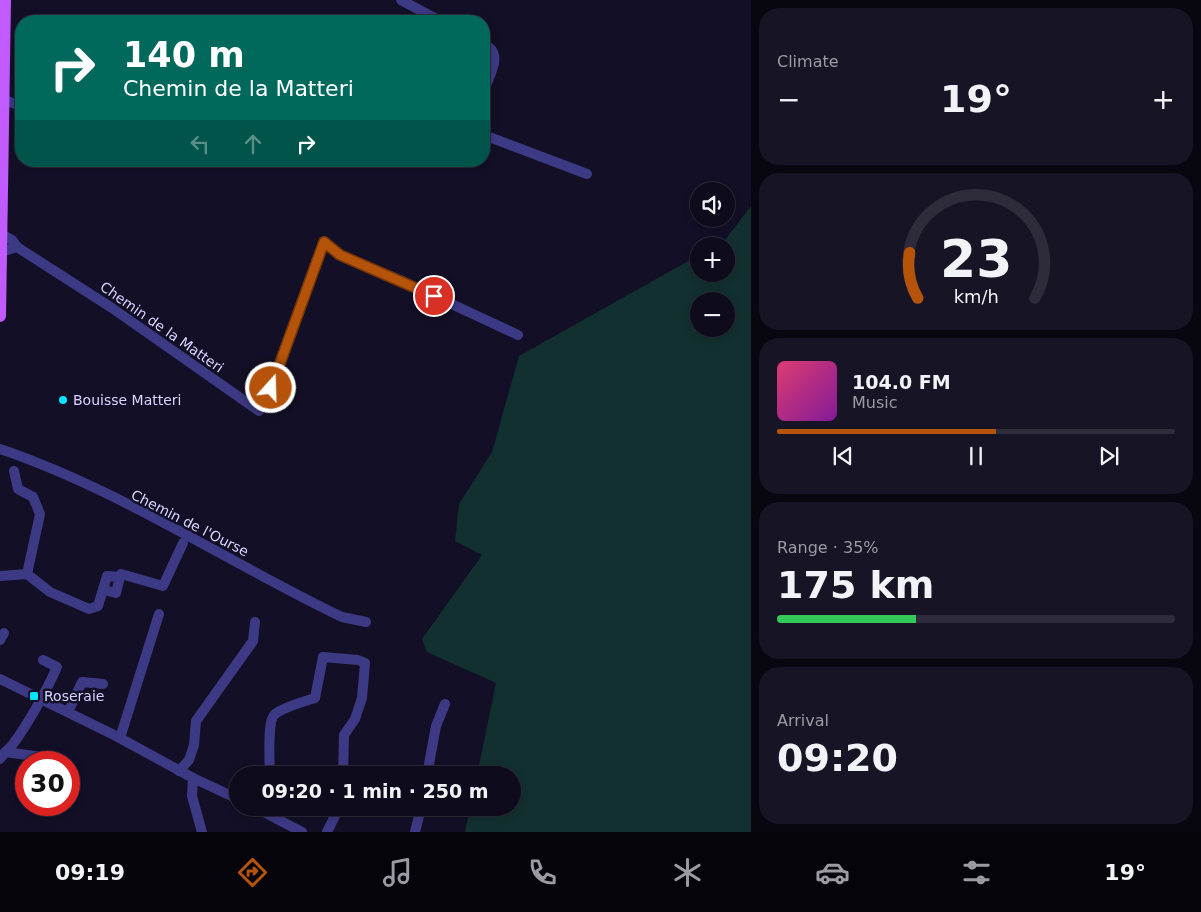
<!DOCTYPE html>
<meta charset="utf-8">
<style>
body{margin:0;font-family:"DejaVu Sans",sans-serif;background:#171425;color:#f1f3f6;height:100vh;display:flex;flex-direction:column;font-size:19px;white-space:nowrap}
*{box-sizing:border-box;margin:0}
p{font-size:16px;color:#9b9ba3}
.icon{flex:none;width:28px;height:28px;fill:none;stroke:currentColor;stroke-width:2;stroke-linecap:round;stroke-linejoin:round}
.map{position:relative;flex:1;overflow:hidden}
.panel{display:flex;flex-direction:column;gap:8px;padding:8px;background:#08060f;width:450px}
.panel>*{flex:none}
.top-card{position:absolute;left:15px;top:15px;width:475px;height:152px;border-radius:20px;box-shadow:0 2px 8px #0003,0 0 0 1px #2e2b3b;background:#00695c;color:#fff;overflow:hidden}
.buttons{position:absolute;left:690px;top:182px;display:grid;gap:10px}
.buttons a{display:grid;place-items:center;width:45px;height:45px;border-radius:50%;background:#0e0b1c;box-shadow:0 2px 8px #0003,0 0 0 1px #2e2b3b;font-size:25px}
.speed{position:absolute;left:15px;top:751px;display:flex;gap:10px;font-size:25px;font-weight:700;text-align:center}
.speed>*{display:grid;place-content:center;width:65px;height:65px;border-radius:50%;background:#0e0b1c;box-shadow:0 2px 8px #0003,0 0 0 1px #2e2b3b;line-height:1}
.speed .limit{border:8px solid #d22;background:#fff;color:#111}
.pin{position:absolute;display:grid;place-items:center;width:42px;height:42px;color:#fff;margin:-21px;border:2px solid #fff;border-radius:50%;box-shadow:0 1px 5px #0007}
.me{position:absolute;width:55px;margin:-28px;rotate:20deg;stroke-linejoin:round;filter:drop-shadow(0 0 4px #0008)}
.turn{display:flex;align-items:center;gap:18px;height:105px;padding:0 25px;font-size:22px}
.turn .icon{width:65px;height:65px;stroke-width:2.5}
.turn b{display:block;font-size:35px;line-height:42px}
.lanes{display:flex;align-items:center;height:48px;padding:0 25px;background:#0003;justify-content:center;gap:25px;direction:ltr}
.lanes .off{opacity:.35}
.big{font-size:38px;font-weight:700;line-height:1.1}
.panel .widget{flex:1;display:flex;flex-direction:column;justify-content:center;gap:8px;min-width:0;padding:0 18px;border-radius:20px;background:#171425}
.panel .dial{align-items:center;gap:0}
.dial svg{height:130px;overflow:visible;fill:none;stroke:#2e2b3b;stroke-width:7;stroke-linecap:round;text-anchor:middle}
.dial text{fill:#f1f3f6;stroke:none}
.song{display:flex;align-items:center;gap:15px}
.cover{width:60px;height:60px;border-radius:8px;background:linear-gradient(135deg,hsl(340 70% 55%),hsl(290 70% 35%))}
.played{height:5px;border-radius:2px;background:linear-gradient(90deg,#b45309 55%,#2e2b3b 55%)}
.keys{display:flex;justify-content:space-around;direction:ltr}
.heat{display:flex;justify-content:space-between;align-items:center;font-size:28px;direction:ltr}
.charge{height:8px;border-radius:4px;background:linear-gradient(90deg,#34c759 35%,#2e2b3b 0)}
.trip{position:absolute;left:229px;top:766px;width:292px;height:50px;border-radius:25px;background:#0e0b1c;box-shadow:0 2px 8px #0003,0 0 0 1px #2e2b3b;font-weight:700;line-height:50px;text-align:center}
.menu{display:flex;height:80px;justify-content:space-around;align-items:center;background:#06040b;color:#9b9ba3}
.menu .icon{width:35px;height:35px}
.menu .on{color:#b45309}
.menu b{font-size:22px;color:#f1f3f6}
main{display:flex;flex:1;min-height:0}
.map>svg:first-child{display:block}
.green{fill:#12302f;fill-rule:evenodd}
.lines{fill:none;stroke-linecap:round;stroke-linejoin:round}
.minor{stroke:#3d3a85;stroke-width:10}
.major{stroke:#c25bff;stroke-width:12}
.route-casing{stroke:#753606;stroke-width:12}
.route{stroke:#b45309;stroke-width:9}
.poi-dot{fill:#00e5ff;stroke:#130f26;stroke-width:2}
.labels{text-anchor:middle;dominant-baseline:central;stroke-width:5;stroke-linejoin:round;paint-order:stroke}
.street-label{font-size:14px;fill:#d9d4ff;stroke:#130f26}
.poi-label{font-size:14px;fill:#d9d4ff;stroke:#130f26;text-anchor:start}
</style>
<main>
<div class="map">
<svg width="751" height="832" viewBox="0 0 751 832">
<rect width="100%" height="100%" fill="#130f26"/>
<path class="green" d="M751,206V832H465L470,808H512V775H477L496,683L427,652L422,639L482,555L455,541L459,504L492,452L519,356L699,255V274H726V246H714L725,240ZM699,301H726V329H699Z"/>
<g class="lines">
<g class="minor">
<path d="M401,0L440,21"/>
<path d="M484,44C504,54 490,74 484,90"/>
<path d="M4,100L21,106"/>
<path d="M484,135L587,174"/>
<path d="M17,247L112,308L259,411L271,388L324,243L340,255L400,280L518,335"/>
<path d="M1,252L17,247L12,240L1,234"/>
<path d="M0,449C119,489 229,563 342,617L366,622"/>
<path d="M14,471L18,489L33,497L40,514L27,574"/>
<path d="M0,576L27,574L50,592L89,609L98,606L107,576L120,577L116,593L104,590"/>
<path d="M120,577L121,574L163,586L183,543"/>
<path d="M0,640L4,633"/>
<path d="M0,679L116,736L193,778L238,799"/>
<path d="M68,712L82,682L103,684"/>
<path d="M120,738L159,614"/>
<path d="M5,752L50,758L49,762"/>
<path d="M0,759C4,753 9,749 13,744C28,724 47,690 57,667L43,660"/>
<path d="M179,771L189,760L194,745L196,721L253,641L255,622"/>
<path d="M269,775C271,761 266,722 275,714C286,706 303,702 315,698L323,657L358,660L365,663L362,698L355,719L344,735L343,775"/>
<path d="M427,775L436,726L445,704"/>
<path d="M193,778L192,796L202,832"/>
<path d="M256,808L302,832"/>
<path d="M327,832L339,808"/>
<path d="M415,832L421,808"/>
</g>
<path class="major" d="M0,316L5,0"/>
</g>
<g class="lines">
<g class="route-casing">
<path id="route" d="M271,388L324,242L340,255L434,296"/>
</g>
<use href="#route" class="route"/>
</g>
<g class="poi-dot">
<circle cx="63" cy="400" r="5"/>
<rect x="29" y="691" width="10" height="10" rx="2.5"/>
</g>
<g class="labels">
<g class="street-label">
<text transform="translate(162 327) rotate(35)">Chemin de la Matteri</text>
<text transform="translate(190 523) rotate(27)">Chemin de l'Ourse</text>
</g>
<g class="poi-label">
<text x="73" y="400">Bouisse Matteri</text>
<text x="44" y="696">Roseraie</text>
</g>
</g>
</svg>
<div class="buttons">
<a><svg class="icon" aria-label="sound" viewBox="0 0 24 24"><path d="M4 9h4l5-4v14l-5-4H4zM17 9q2 3 0 6"/></svg></a>
<a>+</a>
<a>−</a>
</div>
<div class="speed"><div class="limit">30</div></div>
<div class="pin" style="left:434px;top:296px;background:#d93025"><svg class="icon" aria-label="arrive" viewBox="0 0 24 24"><path d="M6 21V4h12l-3 4 3 4H6"/></svg></div>
<svg class="me" style="left:271px;top:388px" viewBox="-20 -20 40 40"><circle r="17" fill="#b45309" stroke="#fff" stroke-width="3"/><path d="M0-11L8 9 0 5-8 9z" fill="#fff"/></svg>
<div class="trip">09:20 · 1 min · 250 m</div>
<div class="top-card">
<div class="turn"><svg class="icon" aria-label="right" viewBox="0 0 24 24"><path d="M7 20v-9h11M14 6l5 5-5 5"/></svg><div><b>140 m</b>Chemin de la Matteri</div></div>
<div class="lanes"><svg class="icon off" aria-label="left" viewBox="0 0 24 24"><path d="M17 20v-9H6M10 6l-5 5 5 5"/></svg><svg class="icon off" aria-label="ahead" viewBox="0 0 24 24"><path d="M12 20V5M6 11l6-6 6 6"/></svg><svg class="icon" aria-label="right" viewBox="0 0 24 24"><path d="M7 20v-9h11M14 6l5 5-5 5"/></svg></div>
</div>
</div>
<section class="panel">
<div class="widget"><p>Climate</p>
<div class="heat"><a>−</a><b class="big">19°</b><a>+</a></div>
</div>
<div class="widget dial"><svg viewBox="0 0 100 80">
<path d="M14 69A42 42 0 1 1 86 69"/>
<path d="M14 69A42 42 0 0 1 9 41" stroke="#b45309"/>
<text x="50" y="56" font-size="32" font-weight="700">23</text>
<text x="50" y="72" font-size="11">km/h</text>
</svg></div>
<div class="widget">
<div class="song"><i class="cover"></i><div><b>104.0 FM</b><p>Music</p></div></div>
<div class="played"></div>
<div class="keys"><svg class="icon" aria-label="previous" viewBox="0 0 24 24"><path d="M18 5L8 12l10 7zM5 5v14"/></svg><svg class="icon" aria-label="pause" viewBox="0 0 24 24"><path d="M8 5v14M16 5v14"/></svg><svg class="icon" aria-label="next" viewBox="0 0 24 24"><path d="M6 5l10 7-10 7zM19 5v14"/></svg></div>
</div>
<div class="widget"><p>Range · 35%</p><b class="big">175 km</b><div class="charge"></div></div>
<div class="widget"><p>Arrival</p><b class="big">09:20</b></div>
</section>
</main>
<nav class="menu">
<b>09:19</b>
<svg class="icon on" aria-label="directions" viewBox="0 0 24 24"><path d="M12 3l9 9-9 9-9-9zM9 14v-3h6M13 9l2 2-2 2"/></svg>
<svg class="icon" aria-label="music" viewBox="0 0 24 24"><path d="M9 18V5l10-2v13"/><circle cx="6" cy="18" r="3"/><circle cx="16" cy="16" r="3"/></svg>
<svg class="icon" aria-label="phone" viewBox="0 0 24 24"><path d="M5 4h4l2 5-3 2q2 4 5 5l2-3 5 2v4C11 20 4 13 5 4z"/></svg>
<svg class="icon" aria-label="climate" viewBox="0 0 24 24"><path d="M12 3v18M4 7l16 10M4 17L20 7"/></svg>
<svg class="icon" aria-label="car" viewBox="0 0 24 24"><path d="M5 17H2v-5l4-1 3-4h7l3 4 3 1v5h-3M9 17h6M6 11h13"/><circle cx="7" cy="17" r="2"/><circle cx="17" cy="17" r="2"/></svg>
<svg class="icon" aria-label="filters" viewBox="0 0 24 24"><path d="M4 7h16M4 17h16"/><circle cx="9" cy="7" r="2"/><circle cx="15" cy="17" r="2"/></svg>
<b>19°</b>
</nav>
